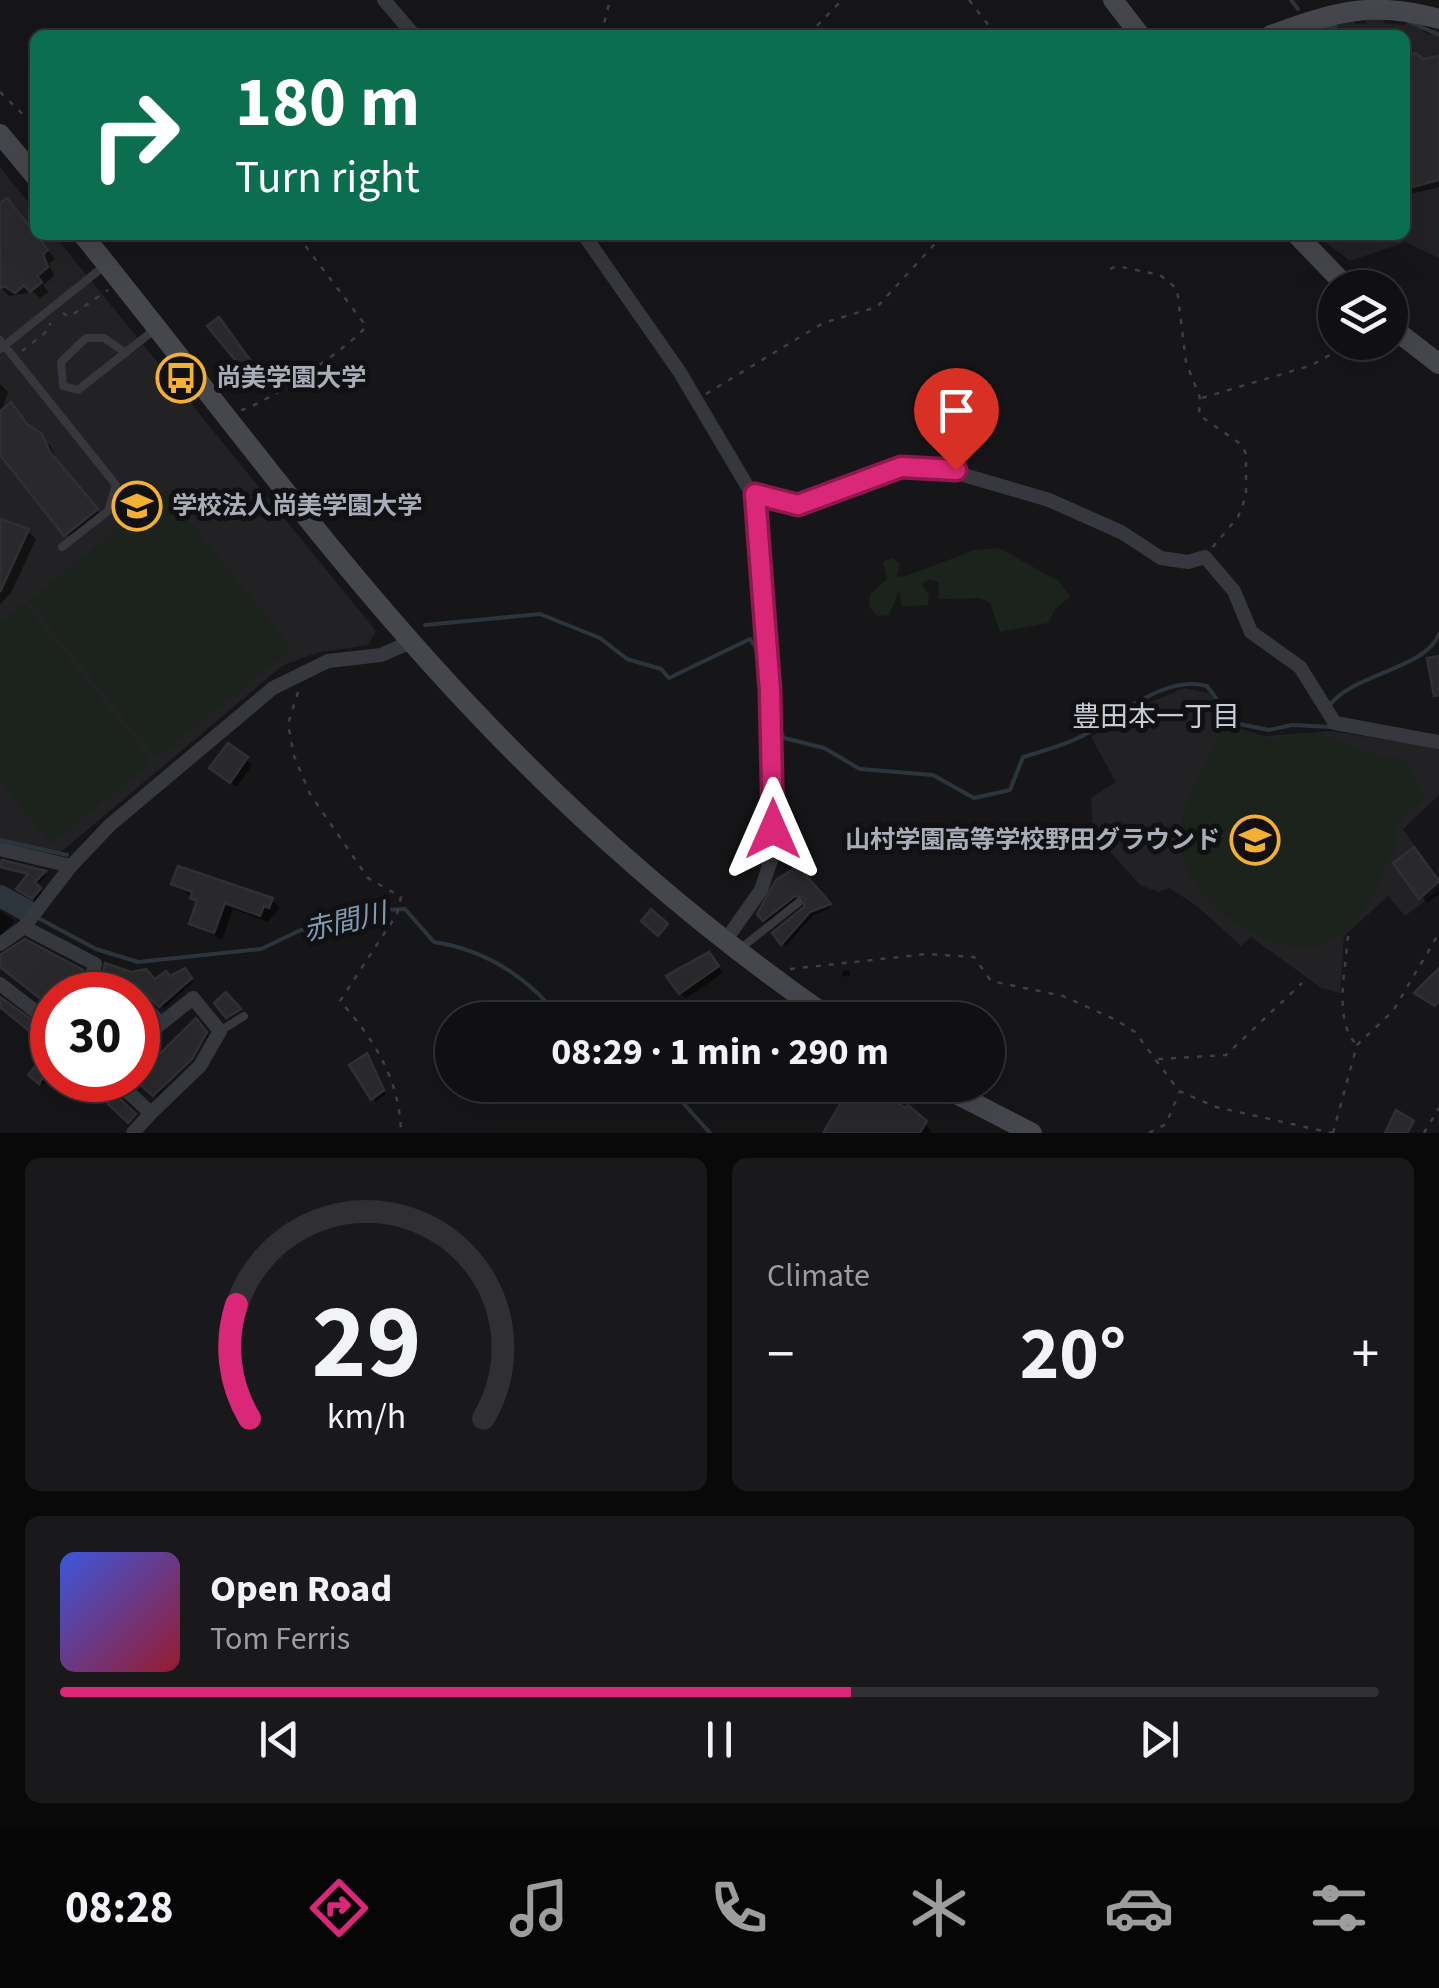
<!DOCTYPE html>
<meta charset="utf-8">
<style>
body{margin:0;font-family:"Source Sans 3","Noto Sans JP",sans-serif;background:#19191b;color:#f1f3f6;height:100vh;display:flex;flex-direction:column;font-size:38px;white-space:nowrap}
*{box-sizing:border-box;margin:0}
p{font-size:32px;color:#9c9d9f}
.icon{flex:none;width:55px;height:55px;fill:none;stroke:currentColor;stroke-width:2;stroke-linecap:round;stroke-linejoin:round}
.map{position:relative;height:1133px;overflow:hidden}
.details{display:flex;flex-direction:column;gap:25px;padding:25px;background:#09090a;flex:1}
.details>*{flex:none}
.guide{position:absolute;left:30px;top:30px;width:1380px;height:210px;border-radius:15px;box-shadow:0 10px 40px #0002,0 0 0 2px #303032;background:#0b6e4f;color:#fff;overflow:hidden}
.fabs{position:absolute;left:1318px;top:270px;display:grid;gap:20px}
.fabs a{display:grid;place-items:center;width:90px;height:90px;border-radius:50%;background:#101012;box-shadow:0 10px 40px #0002,0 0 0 2px #303032;font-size:50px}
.speed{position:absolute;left:30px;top:972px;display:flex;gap:20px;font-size:50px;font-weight:700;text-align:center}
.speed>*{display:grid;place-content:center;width:130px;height:130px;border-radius:50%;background:#101012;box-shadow:0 10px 40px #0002,0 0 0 2px #303032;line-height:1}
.speed .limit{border:15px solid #d22;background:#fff;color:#111}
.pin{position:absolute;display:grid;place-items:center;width:85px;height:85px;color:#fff;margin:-102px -42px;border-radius:50% 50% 50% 0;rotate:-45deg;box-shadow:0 0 10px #0007}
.pin .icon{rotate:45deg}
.me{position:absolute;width:110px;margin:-55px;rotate:0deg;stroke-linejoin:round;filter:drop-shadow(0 0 8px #0008)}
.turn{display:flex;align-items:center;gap:35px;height:210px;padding:0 40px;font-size:45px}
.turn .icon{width:130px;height:130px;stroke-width:2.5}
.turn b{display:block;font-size:70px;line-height:85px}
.big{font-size:75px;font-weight:700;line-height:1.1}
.details .widget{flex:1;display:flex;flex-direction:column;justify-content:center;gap:15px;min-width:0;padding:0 35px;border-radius:15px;background:#19191b}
.details .dial{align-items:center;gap:0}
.dial svg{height:260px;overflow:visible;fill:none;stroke:#303032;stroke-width:7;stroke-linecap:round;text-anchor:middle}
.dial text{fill:#f1f3f6;stroke:none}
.song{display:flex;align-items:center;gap:30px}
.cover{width:120px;height:120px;border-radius:15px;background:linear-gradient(135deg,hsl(230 70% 55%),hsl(350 70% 35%))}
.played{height:10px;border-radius:5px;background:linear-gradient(90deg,#db2777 60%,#303032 60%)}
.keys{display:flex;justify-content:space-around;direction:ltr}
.heat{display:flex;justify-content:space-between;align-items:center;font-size:55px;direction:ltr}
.details .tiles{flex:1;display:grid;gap:25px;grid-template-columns:1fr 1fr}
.widget:last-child{grid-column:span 2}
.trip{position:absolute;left:435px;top:1002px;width:570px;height:100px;border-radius:50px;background:#101012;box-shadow:0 10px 40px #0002,0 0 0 2px #303032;font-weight:700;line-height:100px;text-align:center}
.dock{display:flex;height:160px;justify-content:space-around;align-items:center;background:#060607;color:#9c9d9f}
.dock .icon{width:70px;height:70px}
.dock .on{color:#db2777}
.dock b{font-size:45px;color:#f1f3f6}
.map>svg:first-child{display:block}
.built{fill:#222225}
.green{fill:#1c231d}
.shadow{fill:#0007}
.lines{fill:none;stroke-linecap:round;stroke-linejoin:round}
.stream{stroke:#2c353c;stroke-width:4}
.river{stroke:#2c353c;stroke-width:22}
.building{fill:#29292c;stroke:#303034;stroke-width:2.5}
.path{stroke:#3d3f44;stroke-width:2.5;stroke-dasharray:5 8;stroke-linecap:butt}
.lane{stroke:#37383d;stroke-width:8}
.street{stroke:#37383d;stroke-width:14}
.secondary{stroke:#45474d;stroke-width:20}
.route-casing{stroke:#8e194d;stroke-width:25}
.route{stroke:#db2777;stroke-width:18}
.labels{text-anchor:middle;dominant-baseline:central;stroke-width:10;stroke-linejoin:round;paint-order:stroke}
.poi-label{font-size:25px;font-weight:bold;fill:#a8adb8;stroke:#111113;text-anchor:start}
.neighbourhood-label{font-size:28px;fill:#c9ccd4;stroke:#111113}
.water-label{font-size:28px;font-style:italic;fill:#7f9bb3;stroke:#111113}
</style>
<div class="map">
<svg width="1439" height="1133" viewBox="0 0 1439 1133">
<rect width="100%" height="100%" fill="#161618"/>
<g class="built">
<path d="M1365,15H1384V23L1405,25L1408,18L1425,25L1423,31L1430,35L1434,29L1439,32V258L1406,242L1350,261L1316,235H1405V35H1324L1338,30L1337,23L1354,18L1356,24L1366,23Z"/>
<path d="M0,167L35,211V235H54L376,631L368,645L316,653L282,666L60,853L0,838Z"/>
<path d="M1184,688L1209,693L1230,726L1265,736L1331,731L1439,748V795L1403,829L1439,880V890L1405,916L1388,896L1344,936L1340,993L1321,988L1251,937L1241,946L1197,906L1169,888L1158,892L1140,885L1093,833L1091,798L1116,782L1091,737L1133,710Z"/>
</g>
<g class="green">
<path d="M164,490L292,648L157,758L29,601Z"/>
<path d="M999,548L1057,580L1071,596L1055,609L1048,623L1000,632L990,603L980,598L938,599L939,582L930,579L922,584L929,595L928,605L902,606L899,591L889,615L877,616L869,606L870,594L887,579L883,562L892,558L900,564L897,576L904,577L974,550Z"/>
<path d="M24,603L152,762L51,844L0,781V622Z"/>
<path d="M1224,726L1274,740L1298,733L1323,734L1366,753L1406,759L1424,798L1397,824C1396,860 1391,852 1379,881C1366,915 1339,951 1295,947C1248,943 1172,885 1180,832C1185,794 1208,759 1224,726Z"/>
</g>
<g class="shadow">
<path d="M1405,59H1439V187L1407,195Z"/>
<path d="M0,206L15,209L55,259L49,263L54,276L43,285L48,292L40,298L34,292L9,296L0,287Z"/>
<path d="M0,384L8,392L0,415L50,445L58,463L104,518L74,542L0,452Z"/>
<path d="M0,523L28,531L36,539L12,591L0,605Z"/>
<path d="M229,746L252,765L237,787L218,773Z"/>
<path d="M1420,856L1439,883V894L1427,903L1396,864Z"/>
<path d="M4,863L47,875L36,886L42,892L36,901L22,891L30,875L6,869Z"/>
<path d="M797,869L831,908L813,915L786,946L775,934L807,908L808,900L800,898L768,923L760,914Z"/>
<path d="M174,883L272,900L280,908L268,922L233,909L222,940L192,923L199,903Z"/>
<path d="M0,911L15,921L0,936Z"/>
<path d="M0,956L81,972L85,975L81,995H52V1009L0,966Z"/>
<path d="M714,961L723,973L686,998L680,993Z"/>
<path d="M107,966L155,982L188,974L193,982L164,1008L145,988L133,987L132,995H100Z"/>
<path d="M843,970L850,971V977L842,976Z"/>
<path d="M138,1008L150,1022L138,1031Z"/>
<path d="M196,1022L208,1036L157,1097L138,1078Z"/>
<path d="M52,1048V1073L43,1085L31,1075Z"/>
<path d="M370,1059L386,1094L376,1101L373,1098Z"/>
<path d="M857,1085L926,1123L931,1133H821Z"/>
</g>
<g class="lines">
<g class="stream">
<path d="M1291,0L1298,9"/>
<path d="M1410,22L1439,35"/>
<path d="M1310,31L1336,26"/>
<path d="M425,625L540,614L600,638L627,659L661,669L669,678L750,639L759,653"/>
<path d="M1330,705C1352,674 1426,669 1439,634"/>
<path d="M777,727L784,738L824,748L860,769L933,775L974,798L1010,790L1023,757C1043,751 1066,745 1084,735C1120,716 1165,674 1207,686L1234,723L1269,730L1292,725L1332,727"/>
<path d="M0,840L67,855"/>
<path d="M40,919L96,949L138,962L261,949L301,930L354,924L382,910L405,909L434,942C486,950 530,978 561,1020"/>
<path d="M667,1085L710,1133"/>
</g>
<path class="river" d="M0,896L29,912"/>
</g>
<g class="building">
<path d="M1416,53L1423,59L1439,56V180L1405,189V56Z"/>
<path d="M7,198L48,250L43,254L48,267L37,276L42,282L30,292L24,285L15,293L4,286L0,289V203Z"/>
<path d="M219,317L250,360L241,367L207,326Z"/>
<path d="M11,402L27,424L42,434L50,452L98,509L64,536L0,455V411Z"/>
<path d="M0,519L29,529L0,592Z"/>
<path d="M1439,656V695L1434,696L1427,658Z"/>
<path d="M228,743L248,757L230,783L209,768Z"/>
<path d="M1414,847L1439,881L1419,899L1393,863Z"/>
<path d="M2,860L46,871L35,882L41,888L32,899L16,889L28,874L0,867Z"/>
<path d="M178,866L273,898L269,908L264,906L260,916L225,903L214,933L189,924L197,901L190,898L192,892L171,884Z"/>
<path d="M798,866L831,904L810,912L781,945L772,933L804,907L805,898L795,896L763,921L757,914L776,880Z"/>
<path d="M651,909L668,924L658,936L641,921Z"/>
<path d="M25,939L83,970L77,995L52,990V1008L0,967V955Z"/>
<path d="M709,952L719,966L679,994L666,976Z"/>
<path d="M105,963L131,972L146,969L155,979L166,971L170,976L185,968L192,978L159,1007L136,984L129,986V995H98Z"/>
<path d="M1439,968V999L1435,1006L1414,993Z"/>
<path d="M226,992L241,1009L226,1018L214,1003Z"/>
<path d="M0,997L52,1034V1062L39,1084L28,1075L50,1048L0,1007Z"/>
<path d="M196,1018L207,1032L192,1059L153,1096L135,1080L138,1075Z"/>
<path d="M367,1053L384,1090L371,1100L349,1065Z"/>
<path d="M854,1085H869L906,1108L908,1105L927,1121L920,1133H823L841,1103L836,1100L844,1089L850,1093Z"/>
<path d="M116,1095L136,1114L128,1123L108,1104Z"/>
<path d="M1396,1110L1414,1121L1407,1133H1385Z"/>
</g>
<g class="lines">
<g class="path">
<path d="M969,0L996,35"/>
<path d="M601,35L610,0"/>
<path d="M808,35L842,0"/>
<path d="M0,92L35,126"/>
<path d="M1110,269L1117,266L1160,275L1177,289L1186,362L1200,398L1199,415L1242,445L1246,454V496L1238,517L1212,548"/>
<path d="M63,313L69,317L108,290"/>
<path d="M22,351L50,329V323"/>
<path d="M706,394L823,323L877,307L943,235"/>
<path d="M1202,398L1312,365L1353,342"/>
<path d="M241,410C261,407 356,343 366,326L297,235"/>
<path d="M298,692L288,724L294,756L310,794L368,878L401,897L397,914L340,1001C374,1039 400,1080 401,1133"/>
<path d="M1348,936C1346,967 1333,1020 1356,1044"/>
<path d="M790,969L927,954L974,957L991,981L1063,996L1116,1020L1135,1032L1179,1091L1216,1107L1332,1133"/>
<path d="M1158,1059L1226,1055L1302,983"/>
<path d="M1149,1133L1166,1124L1179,1093"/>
<path d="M1333,1133L1357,1045L1393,1011L1439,933"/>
<path d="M1424,1133L1439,1108"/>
</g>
<g class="lane">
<path d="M0,340L116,485L108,511L62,547"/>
<path d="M0,349L103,267"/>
<path d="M126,353L104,338H86L61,362L63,386L78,390L154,330"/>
<path d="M741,948L799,902"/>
<path d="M135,991L162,1021"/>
<path d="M220,1031L244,1016"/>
<path d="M64,1080L70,1084L75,1080"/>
</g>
<g class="street">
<path d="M384,0L414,35"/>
<path d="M584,235L679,371L749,489L765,499L798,505L817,501L901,467L933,466L1049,500L1121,532L1161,558L1188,562L1205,557L1234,591L1251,632L1300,667L1335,723L1439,742"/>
<path d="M0,849L71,866L110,825L273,688L328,661L381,655L413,641"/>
<path d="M24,927L95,964L87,995"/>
<path d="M725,941L761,890L773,854L770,691L755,494"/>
<path d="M0,944L24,927L71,866"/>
<path d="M0,984L52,1024"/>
<path d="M138,1042L193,998L220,1031L200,1066L151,1113"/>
<path d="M115,1080L151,1113L133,1133"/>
</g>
<g class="secondary">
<path d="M1113,0L1140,35"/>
<path d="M1271,35C1335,12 1372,0 1439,19"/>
<path d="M0,134L35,176"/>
<path d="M83,235C214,397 338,569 483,720C588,830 707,933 833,1020"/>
<path d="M1297,235L1348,288"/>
<path d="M1390,326L1439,364"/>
<path d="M939,1085L1032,1133"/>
</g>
</g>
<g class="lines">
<g class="route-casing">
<path id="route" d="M773,829L770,691L755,494L798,505L901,467L956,470"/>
</g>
<use href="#route" class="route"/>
</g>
<defs>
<g id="bus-ring" transform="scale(2.5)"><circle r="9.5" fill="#111113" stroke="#f2b134" stroke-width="1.5"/><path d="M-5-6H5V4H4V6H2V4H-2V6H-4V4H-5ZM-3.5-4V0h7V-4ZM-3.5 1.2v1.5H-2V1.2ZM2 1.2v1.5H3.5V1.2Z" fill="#f2b134"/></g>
<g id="university-ring" transform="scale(2.5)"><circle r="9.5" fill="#111113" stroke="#f2b134" stroke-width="1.5"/><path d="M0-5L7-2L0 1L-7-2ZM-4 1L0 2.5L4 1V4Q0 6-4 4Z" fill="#f2b134"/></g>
<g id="school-ring" transform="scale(2.5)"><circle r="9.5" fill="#111113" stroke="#f2b134" stroke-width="1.5"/><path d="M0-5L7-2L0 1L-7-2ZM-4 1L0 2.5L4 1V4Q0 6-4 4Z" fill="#f2b134"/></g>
</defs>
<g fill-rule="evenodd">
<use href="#bus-ring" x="181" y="378"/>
<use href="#university-ring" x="137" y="506"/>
<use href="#school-ring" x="1255" y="840"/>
</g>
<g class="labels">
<g class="poi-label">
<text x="216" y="378">尚美学園大学</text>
<text x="172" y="506">学校法人尚美学園大学</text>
<text x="1220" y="840" text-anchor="end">山村学園高等学校野田グラウンド</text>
</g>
<g class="neighbourhood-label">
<text x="1156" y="717">豊田本一丁目</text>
</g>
<g class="water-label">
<text transform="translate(345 922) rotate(-13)">赤間川</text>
</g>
</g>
</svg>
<div class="fabs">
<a><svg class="icon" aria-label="layers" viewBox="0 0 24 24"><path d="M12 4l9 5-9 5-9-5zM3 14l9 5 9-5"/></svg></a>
</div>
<div class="speed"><div class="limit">30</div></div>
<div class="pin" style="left:956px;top:470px;background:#d93025"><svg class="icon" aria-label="arrive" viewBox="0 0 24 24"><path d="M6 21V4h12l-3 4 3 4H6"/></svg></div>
<svg class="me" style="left:773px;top:829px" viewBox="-20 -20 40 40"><path d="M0-17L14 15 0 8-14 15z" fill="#db2777" stroke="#fff" stroke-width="4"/></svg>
<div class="trip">08:29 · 1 min · 290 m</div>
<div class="guide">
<div class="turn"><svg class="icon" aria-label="right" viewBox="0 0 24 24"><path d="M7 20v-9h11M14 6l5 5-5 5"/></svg><div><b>180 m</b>Turn right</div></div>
</div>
</div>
<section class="details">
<div class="tiles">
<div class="widget dial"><svg viewBox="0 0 100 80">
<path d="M14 69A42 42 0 1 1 86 69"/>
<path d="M14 69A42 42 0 0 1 10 34" stroke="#db2777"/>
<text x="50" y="56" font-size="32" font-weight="700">29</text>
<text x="50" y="72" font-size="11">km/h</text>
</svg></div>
<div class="widget"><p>Climate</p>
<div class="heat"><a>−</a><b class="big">20°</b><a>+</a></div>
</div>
<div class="widget">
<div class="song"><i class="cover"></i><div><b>Open Road</b><p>Tom Ferris</p></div></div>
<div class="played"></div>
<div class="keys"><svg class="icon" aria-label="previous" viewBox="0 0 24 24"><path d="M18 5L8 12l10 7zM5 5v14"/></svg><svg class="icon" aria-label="pause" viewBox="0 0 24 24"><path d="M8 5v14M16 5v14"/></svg><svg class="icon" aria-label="next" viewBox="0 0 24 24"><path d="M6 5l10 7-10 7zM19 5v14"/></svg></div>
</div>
</div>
</section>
<nav class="dock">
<b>08:28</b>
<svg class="icon on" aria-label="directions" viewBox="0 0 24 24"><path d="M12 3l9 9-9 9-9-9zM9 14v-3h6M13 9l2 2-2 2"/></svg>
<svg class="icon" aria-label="music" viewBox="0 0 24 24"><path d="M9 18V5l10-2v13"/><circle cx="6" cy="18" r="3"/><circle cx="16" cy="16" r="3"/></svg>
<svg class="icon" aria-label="phone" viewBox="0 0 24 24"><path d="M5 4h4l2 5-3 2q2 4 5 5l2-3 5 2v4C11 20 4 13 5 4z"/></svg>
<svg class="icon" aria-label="climate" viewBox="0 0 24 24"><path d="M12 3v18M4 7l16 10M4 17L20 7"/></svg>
<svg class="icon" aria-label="car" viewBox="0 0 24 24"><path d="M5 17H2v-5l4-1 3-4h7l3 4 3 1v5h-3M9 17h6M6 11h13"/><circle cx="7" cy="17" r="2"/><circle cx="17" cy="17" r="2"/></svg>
<svg class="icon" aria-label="filters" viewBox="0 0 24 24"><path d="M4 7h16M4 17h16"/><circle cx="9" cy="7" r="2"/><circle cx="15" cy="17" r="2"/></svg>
</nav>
